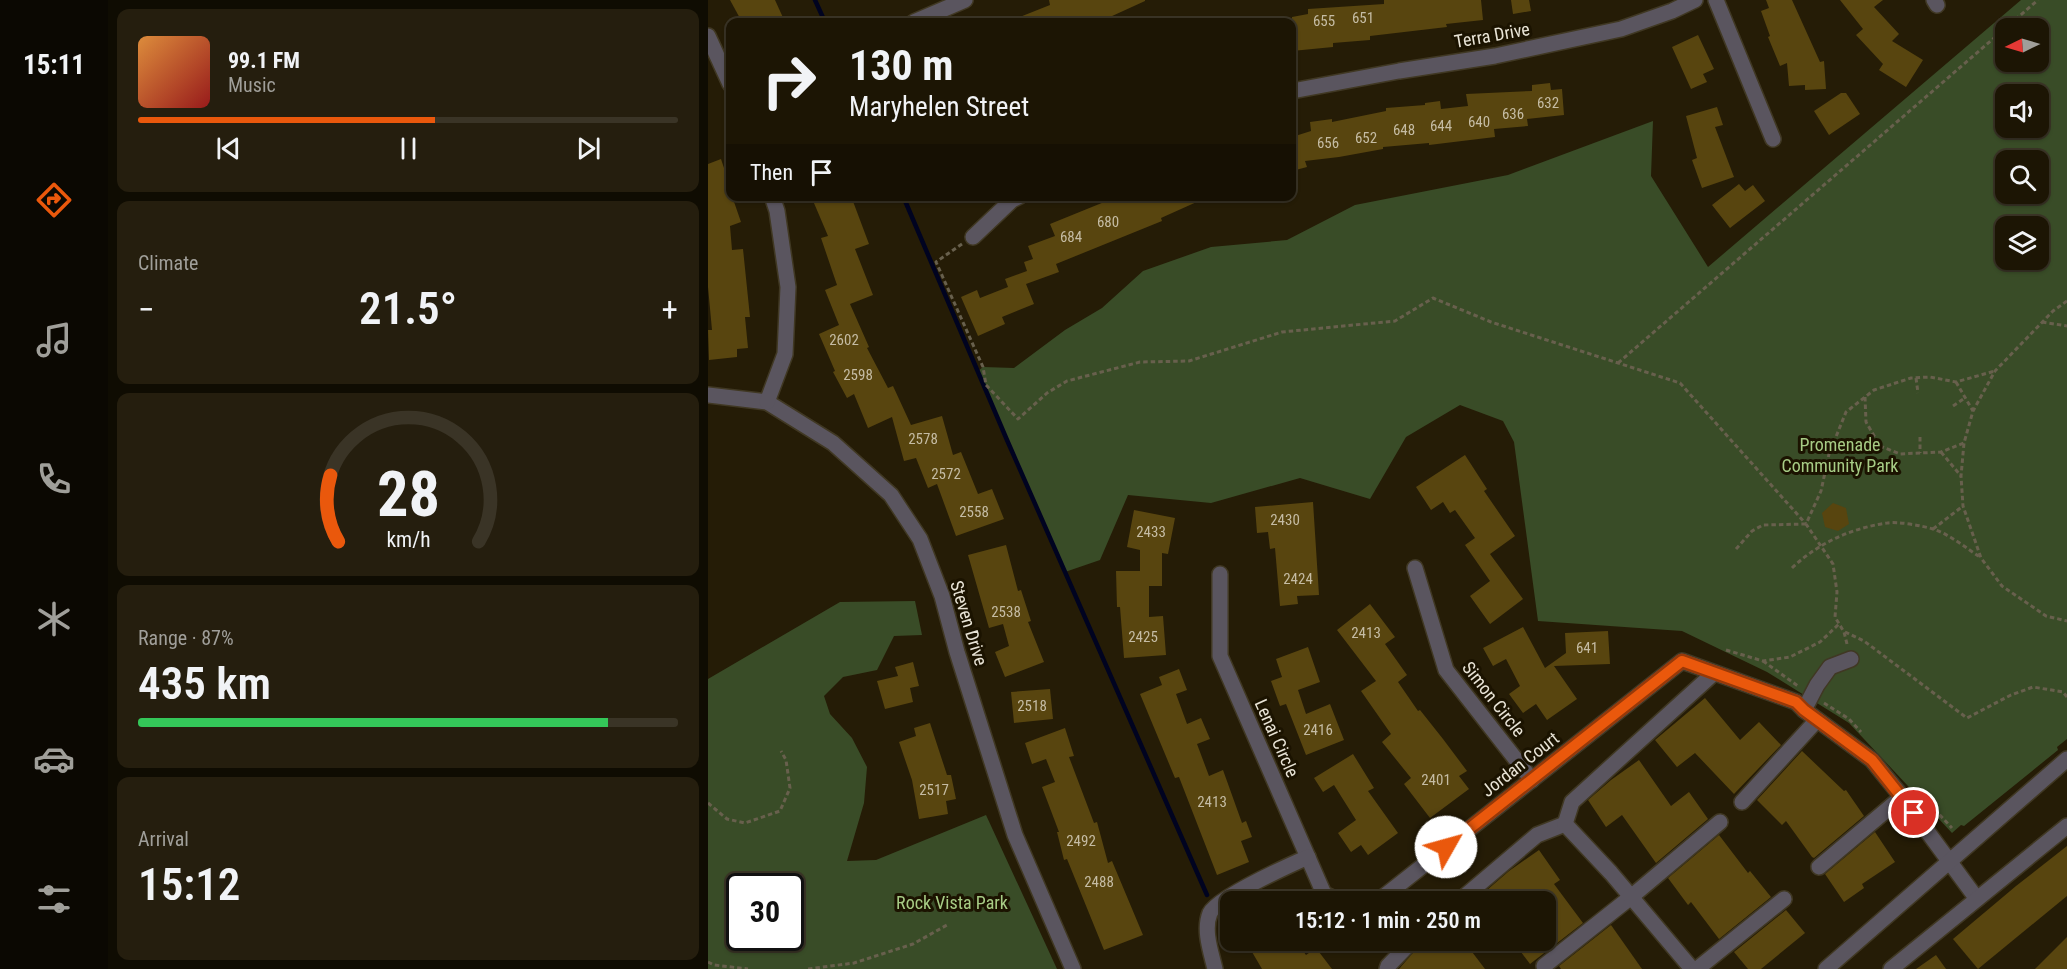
<!DOCTYPE html>
<meta charset="utf-8">
<style>
body{margin:0;font-family:"Roboto Condensed",sans-serif;background:#251e0e;color:#f1f3f6;height:100vh;display:flex;flex-direction:column;font-size:22px;white-space:nowrap}
*{box-sizing:border-box;margin:0}
p{font-size:20px;color:#a09f9a}
.icon{flex:none;width:33px;height:33px;fill:none;stroke:currentColor;stroke-width:2;stroke-linecap:round;stroke-linejoin:round}
.map{position:relative;flex:1;overflow:hidden}
.drawer{display:flex;flex-direction:column;gap:9px;padding:9px;background:#0f0c02;width:600px}
.drawer>*{flex:none}
.top-card{position:absolute;left:18px;top:18px;width:570px;height:183px;border-radius:12px;box-shadow:0 2px 4px #0004,0 0 0 2px #3a3426;background:#1c1504;color:#f1f3f6;overflow:hidden}
.needle{width:39px;rotate:265deg}
.controls{position:absolute;left:1287px;top:18px;display:grid;gap:12px}
.controls a{display:grid;place-items:center;width:54px;height:54px;border-radius:12px;background:#1c1504;box-shadow:0 2px 4px #0004,0 0 0 2px #3a3426;font-size:30px}
.speed{position:absolute;left:18px;top:873px;display:flex;gap:12px;font-size:30px;font-weight:700;text-align:center}
.speed>*{display:grid;place-content:center;width:78px;height:78px;border-radius:50%;background:#1c1504;box-shadow:0 2px 4px #0004,0 0 0 2px #3a3426;line-height:1}
.speed .limit{border:3px solid #111;border-radius:9px;background:#fff;color:#111}
.pin{position:absolute;display:grid;place-items:center;width:51px;height:51px;color:#fff;margin:-26px;border:3px solid #fff;border-radius:50%;box-shadow:0 2px 6px #0007}
.me{position:absolute;width:66px;margin:-33px;rotate:52deg;stroke-linejoin:round;filter:drop-shadow(0 0 4px #0008)}
.turn{display:flex;align-items:center;gap:21px;height:126px;padding:0 24px;font-size:27px}
.turn .icon{width:78px;height:78px;stroke-width:2.5}
.turn b{display:block;font-size:42px;line-height:51px}
.then{display:flex;align-items:center;height:57px;padding:0 24px;background:#0003;gap:12px;font-size:22px}
.big{font-size:45px;font-weight:600;line-height:1.1}
.drawer .card{flex:1;display:flex;flex-direction:column;justify-content:center;gap:9px;min-width:0;padding:0 21px;border-radius:12px;background:#251e0e}
.drawer .dial{align-items:center;gap:0}
.dial svg{height:156px;overflow:visible;fill:none;stroke:#3a3426;stroke-width:7;stroke-linecap:round;text-anchor:middle}
.dial text{fill:#f1f3f6;stroke:none}
.song{display:flex;align-items:center;gap:18px}
.cover{width:72px;height:72px;border-radius:9px;background:linear-gradient(135deg,hsl(30 70% 55%),hsl(0 70% 35%))}
.played{height:6px;border-radius:3px;background:linear-gradient(90deg,#ea580c 55%,#3a3426 55%)}
.keys{display:flex;justify-content:space-around;direction:ltr}
.heat{display:flex;justify-content:space-between;align-items:center;font-size:33px;direction:ltr}
.charge{height:9px;border-radius:4px;background:linear-gradient(90deg,#34c759 87%,#3a3426 0)}
.trip{position:absolute;left:512px;top:891px;width:336px;height:60px;border-radius:12px;background:#1c1504;box-shadow:0 2px 4px #0004,0 0 0 2px #3a3426;font-weight:600;line-height:60px;text-align:center}
main{display:flex;flex:1;min-height:0}
.tabs{display:flex;flex-direction:column;width:108px;justify-content:space-around;align-items:center;background:#0b0802;color:#a09f9a}
.tabs .icon{width:42px;height:42px}
.tabs .active{color:#ea580c}
.tabs b{font-size:27px;color:#f1f3f6}
.map>svg:first-child{display:block}
.green{fill:#394c27;fill-rule:evenodd}
.lines{fill:none;stroke-linecap:round;stroke-linejoin:round}
.stream{stroke:#000320;stroke-width:4.5}
.building{fill:#58450f}
.minor-casing{stroke:#403823;stroke-width:18}
.path{stroke:#68604d;stroke-width:3;stroke-dasharray:4.5 3;stroke-linecap:butt}
.minor{stroke:#5a555f;stroke-width:15}
.route-casing{stroke:#983908;stroke-width:15}
.route{stroke:#ea580c;stroke-width:10}
.labels{text-anchor:middle;dominant-baseline:central;stroke-width:6;stroke-linejoin:round;paint-order:stroke}
.number-label{font-size:15px;fill:#c5bca4}
.street-label{font-size:18px;fill:#e9e4d6;stroke:#1b1300}
.park-label{font-size:18px;fill:#a7cc85;stroke:#1b1300}
</style>
<main>
<nav class="tabs">
<b>15:11</b>
<svg class="icon active" aria-label="directions" viewBox="0 0 24 24"><path d="M12 3l9 9-9 9-9-9zM9 14v-3h6M13 9l2 2-2 2"/></svg>
<svg class="icon" aria-label="music" viewBox="0 0 24 24"><path d="M9 18V5l10-2v13"/><circle cx="6" cy="18" r="3"/><circle cx="16" cy="16" r="3"/></svg>
<svg class="icon" aria-label="phone" viewBox="0 0 24 24"><path d="M5 4h4l2 5-3 2q2 4 5 5l2-3 5 2v4C11 20 4 13 5 4z"/></svg>
<svg class="icon" aria-label="climate" viewBox="0 0 24 24"><path d="M12 3v18M4 7l16 10M4 17L20 7"/></svg>
<svg class="icon" aria-label="car" viewBox="0 0 24 24"><path d="M5 17H2v-5l4-1 3-4h7l3 4 3 1v5h-3M9 17h6M6 11h13"/><circle cx="7" cy="17" r="2"/><circle cx="17" cy="17" r="2"/></svg>
<svg class="icon" aria-label="filters" viewBox="0 0 24 24"><path d="M4 7h16M4 17h16"/><circle cx="9" cy="7" r="2"/><circle cx="15" cy="17" r="2"/></svg>
</nav>
<section class="drawer">
<div class="card">
<div class="song"><i class="cover"></i><div><b>99.1 FM</b><p>Music</p></div></div>
<div class="played"></div>
<div class="keys"><svg class="icon" aria-label="previous" viewBox="0 0 24 24"><path d="M18 5L8 12l10 7zM5 5v14"/></svg><svg class="icon" aria-label="pause" viewBox="0 0 24 24"><path d="M8 5v14M16 5v14"/></svg><svg class="icon" aria-label="next" viewBox="0 0 24 24"><path d="M6 5l10 7-10 7zM19 5v14"/></svg></div>
</div>
<div class="card"><p>Climate</p>
<div class="heat"><a>−</a><b class="big">21.5°</b><a>+</a></div>
</div>
<div class="card dial"><svg viewBox="0 0 100 80">
<path d="M14 69A42 42 0 1 1 86 69"/>
<path d="M14 69A42 42 0 0 1 10 35" stroke="#ea580c"/>
<text x="50" y="56" font-size="32" font-weight="700">28</text>
<text x="50" y="72" font-size="11">km/h</text>
</svg></div>
<div class="card"><p>Range · 87%</p><b class="big">435 km</b><div class="charge"></div></div>
<div class="card"><p>Arrival</p><b class="big">15:12</b></div>
</section>
<div class="map">
<svg width="1359" height="969" viewBox="0 0 1359 969">
<rect width="100%" height="100%" fill="#251c06"/>
<g class="green">
<path d="M1313,0H1359V739L1349,747L1350,750L1256,826L1253,825L1244,833L1141,723L1059,672L974,631L830,621L806,442L795,421L752,405L698,437L662,499L592,478L503,503L420,495L392,560L357,572L270,371L275,367L306,368L357,330L394,308L435,271L503,247L579,240L647,205L800,175L945,121L943,176L1000,267ZM1298,28H1330V62H1298ZM1298,94H1330V128H1298ZM1298,160H1330V194H1298ZM1298,226H1330V260H1298Z"/>
<path d="M207,601L214,635L186,636L169,670L135,677L116,696L122,714L144,738L159,767L156,803L139,861L168,860L278,815L349,969H0V679L132,602ZM82,886V938H32V886Z"/>
</g>
<g class="lines">
<g class="stream">
<path d="M107,0L117,22"/>
<path d="M195,196L299,440L499,895"/>
</g>
</g>
<g class="building">
<path d="M22,0H67L77,22H34Z"/>
<path d="M341,0H437V1L391,22H299L342,5Z"/>
<path d="M676,0H773L775,20L738,24L739,27L662,36V40L625,43V47L584,51V17L600,14V9L676,4Z"/>
<path d="M803,0H821L823,11L805,14Z"/>
<path d="M1058,0H1084L1112,62L1116,61L1118,89L1097,90V85L1081,86L1079,63L1072,66L1060,37L1062,36L1053,11L1061,8Z"/>
<path d="M1132,0H1175L1166,7L1191,34L1184,41L1215,60L1198,87L1171,70L1175,64L1148,35L1155,29Z"/>
<path d="M990,35L1006,69L995,74L999,82L983,89L964,47Z"/>
<path d="M842,83L843,90L854,89L856,115L819,119L820,126L786,129L787,137L721,145V143L675,147V149L631,157L597,161L599,167L584,171V137L603,131L602,122L624,119V122L678,111V108L717,105V103L732,101L733,109L760,106L758,94L824,91V85Z"/>
<path d="M1133,93H1138L1152,114L1121,135L1106,111Z"/>
<path d="M1009,107L1015,125L1007,127L1026,177L994,188L984,160L989,158L978,116Z"/>
<path d="M13,159L22,186H20L22,196H24L33,222L22,226L24,250L35,249L42,317H37L40,348L29,349V357L1,360L0,330H4L0,287V164Z"/>
<path d="M1031,184L1037,191L1045,185L1057,201L1022,228L1004,205Z"/>
<path d="M103,196H143L161,244L147,249L165,295L142,304L161,347L159,348L180,388L185,386L203,425L234,416L245,455L253,452L270,494L284,489L296,519L248,536L229,484L220,488L208,458L196,461L184,417L160,428L146,394L139,398L125,372L127,371L111,334L131,325L117,290L129,285L113,238L120,236Z"/>
<path d="M411,196H502L453,218L454,221L348,264L351,272L318,284L326,304L294,317L297,324L270,336L253,297L269,290L272,298L300,287L297,279L319,271L316,262L325,259L320,246L347,236L342,224Z"/>
<path d="M757,455L779,489L776,491L807,536L782,554L815,599L782,624L762,596L782,581L757,545L767,538L747,510L742,513L735,502L723,510L708,487Z"/>
<path d="M605,502L611,595L589,596L590,604L572,606L567,548L562,549L560,532L549,533L547,507Z"/>
<path d="M1125,503L1138,508L1141,524L1130,531L1117,527L1114,513Z"/>
<path d="M426,510L467,518L460,554L454,553V586H441V617L455,616L458,655L416,658L412,607H409L408,571H432V550L419,547Z"/>
<path d="M298,545L310,591L313,590L323,621L320,622L336,662L297,677L287,652L301,646L295,624L281,628L260,555Z"/>
<path d="M662,604L687,637L677,644L699,675L690,682L710,711L712,710L735,739L759,771L751,776L761,789L722,818L696,784L703,778L674,742L683,734L653,691L668,681L629,630Z"/>
<path d="M815,627L837,668L858,653L857,633L900,631L902,664L846,666L869,699L839,720L828,704L815,713L801,694L812,686L798,659L785,666L775,648Z"/>
<path d="M600,647L612,682L590,690L598,714L622,704L636,740L598,755L578,704L572,706L563,681L574,677L568,659Z"/>
<path d="M205,662L211,686L202,688L205,702L177,709L169,681L190,676L187,667Z"/>
<path d="M471,669L479,690L468,694L479,724L493,718L502,739L489,744L501,776L515,770L534,823L538,821L544,837L533,841L541,862L509,875L471,777L467,778L432,694L454,685L451,677Z"/>
<path d="M342,689L345,719L306,723L303,692Z"/>
<path d="M997,698L1032,740L1051,722L1073,745L1026,794L987,753L969,767L947,740Z"/>
<path d="M222,723L239,775H243L248,799L238,801L240,814L211,819L204,780L191,742L208,736L206,728Z"/>
<path d="M357,728L366,756L361,757L386,823L389,822L400,863L404,861L435,935L396,950L359,859L356,860L349,832H351L334,787L347,782L338,759L324,764L317,743Z"/>
<path d="M1094,751L1136,791L1138,790L1156,816L1106,858L1104,857L1078,821L1074,825L1049,800Z"/>
<path d="M645,754L666,788L660,791L690,833L660,855L653,845L643,852L630,833L648,820L626,785L615,792L606,778Z"/>
<path d="M931,760L963,806L981,792L1000,819L948,863L914,815L898,827L880,800L903,780Z"/>
<path d="M1167,832L1187,862L1154,884L1156,888L1136,902L1117,874Z"/>
<path d="M1011,835L1040,873L1042,871L1063,897L1011,939L983,902L980,905L960,878Z"/>
<path d="M1359,846V896L1270,969L1245,939L1308,886Z"/>
<path d="M831,850L852,880L846,884L875,923L822,964L804,940H837V890L820,902H786L779,890L801,871Z"/>
<path d="M1078,910L1097,933L1053,969H1040L1026,952Z"/>
<path d="M903,925L934,969H853L851,966Z"/>
<path d="M1359,937V969H1327Z"/>
<path d="M537,940H587L598,955L608,948L624,969H554Z"/>
<path d="M716,940H755L777,969H691Z"/>
<path d="M1228,955L1238,969H1208Z"/>
</g>
<g class="lines">
<g class="minor-casing">
<g id="minor">
<path d="M1008,0L1065,139"/>
<path d="M1226,0L1229,5"/>
<path d="M206,22L257,0"/>
<path d="M0,36L22,84"/>
<path d="M584,91L691,71L787,56L913,29L964,11L987,0"/>
<path d="M265,237L304,200L312,196"/>
<path d="M0,395L59,402L125,443L183,495L212,539L234,596L249,652L307,835L365,969"/>
<path d="M59,402L77,354L80,287L69,211L64,196"/>
<path d="M707,568L738,670L824,780"/>
<path d="M512,574V656L616,894L633,902"/>
<path d="M1096,710L1109,685L1122,667L1143,659"/>
<path d="M1034,802L1109,720"/>
<path d="M1111,867L1194,797"/>
<path d="M669,902L974,661L1088,702L1096,710L1164,760L1194,797L1269,899"/>
<path d="M750,902L829,835L857,824"/>
<path d="M836,966L923,897L1012,822"/>
<path d="M507,969C503,952 495,930 502,913C509,898 582,865 600,857"/>
<path d="M679,969L680,966L705,940"/>
<path d="M984,969L903,873L857,824L864,802L1006,673"/>
<path d="M989,969L1076,899"/>
<path d="M1118,969L1359,759"/>
<path d="M1183,969L1359,826"/>
</g>
</g>
<g class="path">
<path d="M254,244L228,262L275,367L278,385L310,419L339,393L359,381L432,362L481,361L574,332L687,321L725,298L783,322L972,383L1098,524"/>
<path d="M1359,301L1345,311L1287,371L1265,411L1256,443L1253,476L1255,506L1273,558L1294,586L1338,616L1359,621"/>
<path d="M1334,322L1359,326"/>
<path d="M910,363L1330,0"/>
<path d="M1208,378L1210,393"/>
<path d="M1248,382L1265,411"/>
<path d="M1157,397L1158,422L1172,446L1192,454L1212,453L1233,452L1256,443"/>
<path d="M1245,406L1257,398"/>
<path d="M1212,437V453"/>
<path d="M1233,452L1253,476"/>
<path d="M1225,529L1255,506"/>
<path d="M1028,549L1044,531L1055,525L1098,524"/>
<path d="M1084,568C1110,543 1144,528 1179,523C1189,521 1215,526 1225,529C1241,534 1258,548 1272,557"/>
<path d="M1137,632L1156,641L1259,718L1303,695L1325,687L1355,692L1359,697"/>
<path d="M1139,644L1136,632L1127,617L1129,592L1125,564L1098,524L1113,491L1121,454L1138,412L1166,390L1203,378L1222,377L1248,382L1287,371"/>
<path d="M1018,650L1055,661L1082,657L1112,642L1131,624"/>
<path d="M1055,661L1090,686"/>
<path d="M1116,703L1141,719L1153,732"/>
<path d="M1211,793L1244,828"/>
<path d="M0,803L19,819L37,823L72,811L82,788L78,760L73,751"/>
<path d="M0,962L6,965L40,969"/>
<path d="M100,969L146,963L205,944L239,925"/>
</g>
<use href="#minor" class="minor"/>
</g>
<g class="lines">
<g class="route-casing">
<path id="route" d="M738,847L974,661L1088,702L1096,710L1164,760L1206,813"/>
</g>
<use href="#route" class="route"/>
</g>
<g class="labels">
<g class="number-label">
<text x="655" y="18">651</text>
<text x="616" y="21">655</text>
<text x="840" y="103">632</text>
<text x="805" y="114">636</text>
<text x="771" y="122">640</text>
<text x="733" y="126">644</text>
<text x="696" y="130">648</text>
<text x="658" y="138">652</text>
<text x="620" y="143">656</text>
<text x="400" y="222">680</text>
<text x="363" y="237">684</text>
<text x="136" y="340">2602</text>
<text x="150" y="375">2598</text>
<text x="215" y="439">2578</text>
<text x="238" y="474">2572</text>
<text x="266" y="512">2558</text>
<text x="577" y="520">2430</text>
<text x="443" y="532">2433</text>
<text x="590" y="579">2424</text>
<text x="298" y="612">2538</text>
<text x="658" y="633">2413</text>
<text x="435" y="637">2425</text>
<text x="879" y="648">641</text>
<text x="324" y="706">2518</text>
<text x="610" y="730">2416</text>
<text x="728" y="780">2401</text>
<text x="226" y="790">2517</text>
<text x="504" y="802">2413</text>
<text x="373" y="841">2492</text>
<text x="391" y="882">2488</text>
</g>
<g class="street-label">
<text transform="translate(784 35) rotate(-10)">Terra Drive</text>
<text transform="translate(261 623) rotate(73)">Steven Drive</text>
<text transform="translate(786 699) rotate(52)">Simon Circle</text>
<text transform="translate(569 738) rotate(66)">Lenai Circle</text>
<text transform="translate(812 764) rotate(-38)">Jordan Court</text>
</g>
<g class="park-label">
<text x="1132" y="444">Promenade<tspan x="1132" dy="21">Community Park</tspan></text>
<text x="244" y="902">Rock Vista Park</text>
</g>
</g>
</svg>
<div class="controls">
<a><svg class="needle" viewBox="-14 -14 28 28"><path d="M0-13l5 13h-10z" fill="#e53935"/><path d="M0 13l5-13h-10z" fill="#a09f9a"/></svg></a>
<a><svg class="icon" aria-label="sound" viewBox="0 0 24 24"><path d="M4 9h4l5-4v14l-5-4H4zM17 9q2 3 0 6"/></svg></a>
<a><svg class="icon" aria-label="search" viewBox="0 0 24 24"><circle cx="10" cy="10" r="6"/><path d="M15 15l6 6"/></svg></a>
<a><svg class="icon" aria-label="layers" viewBox="0 0 24 24"><path d="M12 4l9 5-9 5-9-5zM3 14l9 5 9-5"/></svg></a>
</div>
<div class="speed"><div class="limit">30</div></div>
<div class="pin" style="left:1206px;top:813px;background:#d93025"><svg class="icon" aria-label="arrive" viewBox="0 0 24 24"><path d="M6 21V4h12l-3 4 3 4H6"/></svg></div>
<svg class="me" style="left:738px;top:847px" viewBox="-20 -20 40 40"><circle r="19" fill="#fff"/><path d="M0-13L10 11 0 6-10 11z" fill="#ea580c"/></svg>
<div class="trip">15:12 · 1 min · 250 m</div>
<div class="top-card">
<div class="turn"><svg class="icon" aria-label="right" viewBox="0 0 24 24"><path d="M7 20v-9h11M14 6l5 5-5 5"/></svg><div><b>130 m</b>Maryhelen Street</div></div>
<div class="then">Then<svg class="icon" aria-label="arrive" viewBox="0 0 24 24"><path d="M6 21V4h12l-3 4 3 4H6"/></svg></div>
</div>
</div>
</main>
